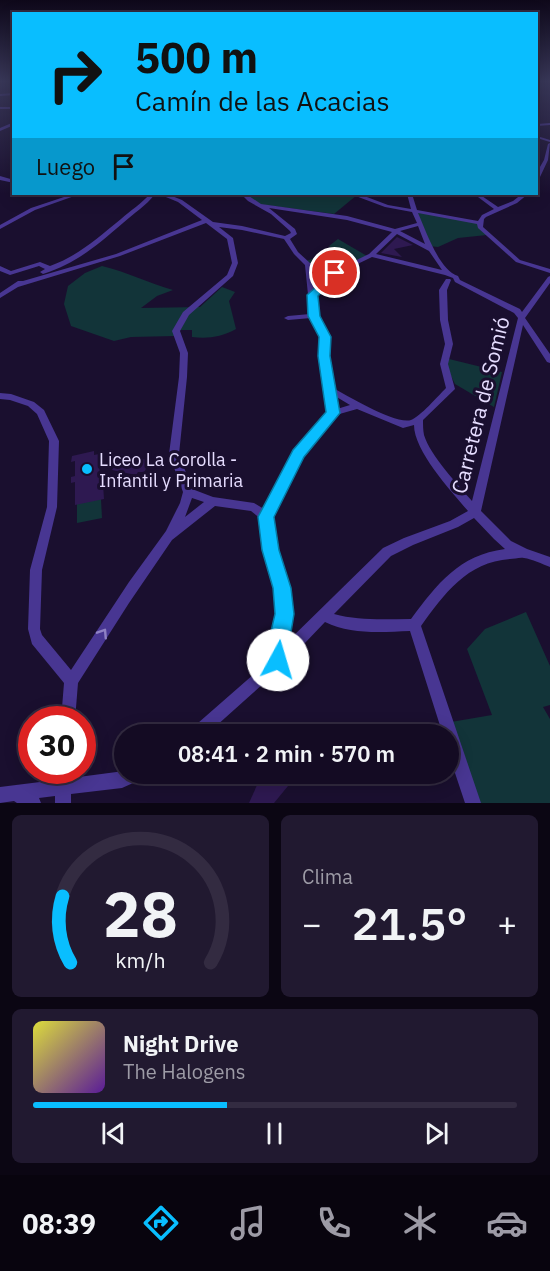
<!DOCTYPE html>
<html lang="es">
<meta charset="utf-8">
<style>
body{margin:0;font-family:"IBM Plex Sans",sans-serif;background:#211930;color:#f1f3f6;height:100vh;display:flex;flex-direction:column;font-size:22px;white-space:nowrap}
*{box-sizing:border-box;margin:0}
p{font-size:20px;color:#9d9ba6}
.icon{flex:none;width:33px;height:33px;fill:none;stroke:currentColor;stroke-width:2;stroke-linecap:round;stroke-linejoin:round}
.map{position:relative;height:803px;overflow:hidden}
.panel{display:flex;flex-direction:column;gap:12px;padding:12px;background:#0b0613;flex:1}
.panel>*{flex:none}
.top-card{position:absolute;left:12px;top:12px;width:526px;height:183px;border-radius:0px;box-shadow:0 3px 15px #0003,0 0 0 2px #332b41;background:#09beff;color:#111;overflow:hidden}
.speed{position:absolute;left:18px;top:706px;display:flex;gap:12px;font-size:30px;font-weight:700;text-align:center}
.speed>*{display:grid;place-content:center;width:78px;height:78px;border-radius:50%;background:#140b23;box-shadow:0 3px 15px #0003,0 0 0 2px #332b41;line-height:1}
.speed .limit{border:9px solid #d22;background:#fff;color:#111}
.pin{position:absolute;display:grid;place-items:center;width:51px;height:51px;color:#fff;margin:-26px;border:3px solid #fff;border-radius:50%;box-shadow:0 2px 6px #0007}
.me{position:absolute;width:66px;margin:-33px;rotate:6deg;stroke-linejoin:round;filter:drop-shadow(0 0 4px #0008)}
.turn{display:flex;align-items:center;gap:21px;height:126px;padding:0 24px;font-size:27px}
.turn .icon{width:78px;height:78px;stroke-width:2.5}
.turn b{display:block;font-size:42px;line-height:51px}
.then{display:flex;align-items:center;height:57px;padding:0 24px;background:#0003;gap:12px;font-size:22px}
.big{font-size:45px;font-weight:600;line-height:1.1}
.panel .tile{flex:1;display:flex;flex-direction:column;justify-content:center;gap:9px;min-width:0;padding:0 21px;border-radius:9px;background:#211930}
.panel .dial{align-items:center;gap:0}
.dial svg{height:156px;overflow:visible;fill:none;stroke:#332b41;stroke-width:7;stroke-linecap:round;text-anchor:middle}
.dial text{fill:#f1f3f6;stroke:none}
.song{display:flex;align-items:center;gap:18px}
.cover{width:72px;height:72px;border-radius:9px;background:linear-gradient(135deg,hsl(60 70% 55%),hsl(270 70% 35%))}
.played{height:6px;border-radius:3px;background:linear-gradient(90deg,#09beff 40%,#332b41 40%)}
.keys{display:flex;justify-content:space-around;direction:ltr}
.heat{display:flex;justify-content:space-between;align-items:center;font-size:33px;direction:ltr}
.panel .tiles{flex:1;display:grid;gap:12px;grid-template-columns:1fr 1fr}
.tile:last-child{grid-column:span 2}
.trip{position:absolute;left:114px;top:724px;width:345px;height:60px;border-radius:30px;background:#140b23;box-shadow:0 3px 15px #0003,0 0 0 2px #332b41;font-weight:600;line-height:60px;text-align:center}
.tabs{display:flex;height:96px;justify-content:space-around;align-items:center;background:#08040e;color:#9d9ba6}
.tabs .icon{width:42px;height:42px}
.tabs .active{color:#09beff}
.tabs b{font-size:27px;color:#f1f3f6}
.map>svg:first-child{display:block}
.green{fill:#123439}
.building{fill:#2e1951}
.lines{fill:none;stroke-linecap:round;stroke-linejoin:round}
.minor{fill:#483692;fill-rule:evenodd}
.oneway{stroke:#8f81c3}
.route{fill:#09beff;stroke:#067ca6;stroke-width:1.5}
.poi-dot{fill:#09beff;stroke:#1a0f2f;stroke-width:2}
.labels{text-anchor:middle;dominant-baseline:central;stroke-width:6;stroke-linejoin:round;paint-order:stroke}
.poi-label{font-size:18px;fill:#e6ddff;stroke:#1a0f2f;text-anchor:start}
.near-street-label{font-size:21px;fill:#e6ddff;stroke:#1a0f2f}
</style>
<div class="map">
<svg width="550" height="803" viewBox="0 0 550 803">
<rect width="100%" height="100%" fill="#1a0f2f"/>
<g class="green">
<path d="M245,194H352L357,195L334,214L258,204Z"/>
<path d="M414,210L480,223L487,235L458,238L438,247L429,246Z"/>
<path d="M338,239L367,256L344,267L311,264L306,261L335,251L329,246Z"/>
<path d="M102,266C127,272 149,283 173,290L157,296L141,308L200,307L222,287L235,292L229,301L236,329C221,337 208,339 192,337V330H179L175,336L131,337L114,341L71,326L64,304L68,286L85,273Z"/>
<path d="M449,359L502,372L494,407L455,384L446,366Z"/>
<path d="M100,481L102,518L77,523V486Z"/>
<path d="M526,612L550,666V705L543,707L550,719V803H478L451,722L492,715L467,649L485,629Z"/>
</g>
<g class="building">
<path d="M397,237L413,245L394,249L402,257L381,253Z"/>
<path d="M94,451V455L99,454L100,488L103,484L104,499L75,505V482L71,483V477L75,476V461L71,462L72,456Z"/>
<path d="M121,454L151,461L144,472H138L136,475L112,470Z"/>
<path d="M262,774H274L288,786L274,803H249Z"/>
</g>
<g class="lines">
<g class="minor">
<path d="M14,93V95L0,96V94Z"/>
<rect x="0" y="107" width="14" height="2"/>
<path d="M14,122V125L0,131V128Z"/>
<path d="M550,123V125L537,126V124Z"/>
<path d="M537,136L550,140V142L537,138Z"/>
<path d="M550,143L548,160L540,177L537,179V172L544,160L548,144Z"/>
<path d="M0,176L14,180V183L0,180Z"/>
<path d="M73,194H80L35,210L0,229V225L31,208Z"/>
<path d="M150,194H155C146,206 134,213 123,223C96,246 77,263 43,274L40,272L45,269L39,266L10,275L0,271V266L11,271L40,262L50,266C80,255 97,238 121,219C131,210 141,204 150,194Z"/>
<path d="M161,194H167L182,200L213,222L242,226L285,236L291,233L290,231L271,214L248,201L241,194H246L261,204L347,216L395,229L417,223L412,212L385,207L353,195V194H359L388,205L411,209L407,194H412L417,210L478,221L482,215L494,209L474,194H479L498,207L513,201L522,194H528L517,203L486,217L484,219L483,227L520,260L550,269V273L516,262L478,228L477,224L418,213C426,231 439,270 458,276L460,280L520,309L522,312L548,277L550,276V283L525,318L550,354V363L547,362L523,325L481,511L511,541L527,549L550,557V567C542,564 532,559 524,558C520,557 514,559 510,559C467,562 444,594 421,626L481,803H465L448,752V735H443L410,631C382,632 351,635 325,622L283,666L206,735H188L190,730L271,659L269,653L279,614L276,588L265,550L261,519L251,511L215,506L172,540L129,603L78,683L75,720H61L64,683L32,644L28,629L30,570L47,507L49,441L37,414L28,406L10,400L0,399V393L11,394L34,402L44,410L59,441L57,507L42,570L40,629L42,635L71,670L129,582L166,531L180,503L183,492L169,454L179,377L180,353L172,331L183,312L227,275L232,263L227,239L206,223L120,256L18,287L0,298V293L18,281H23L116,254L202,220L178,202L161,195ZM269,208L347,220L392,232L369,254L342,267L310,263L298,252L290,239L297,234L295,229ZM418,226L425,244L400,231ZM219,227L242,230L284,239L294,254L305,265L310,314L288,316L284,318L288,320L311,318L321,337L320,356L328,412L296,451L264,509L254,503L213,497L192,489L179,454L187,377L188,353L180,331L189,315L233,276L238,263L233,238ZM397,234L429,251L442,270L376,254ZM372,257L445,275L453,278L455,282L514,313L518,318L472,501C458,485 430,455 424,435C423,430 423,425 423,420L455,389L448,364L453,344L448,320L447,290L451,280L450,279H446L439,290L440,320L445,344L440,364L446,388C438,396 420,417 411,420C396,425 348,396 333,388L328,356L329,337L318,316L315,297L337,274ZM312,267L335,270L314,290ZM335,396L350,405L337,409ZM357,409L403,428L414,425C414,451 451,491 468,511L450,521L404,538L383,548L284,645L291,614L288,588L277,550L271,517L303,456L336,415ZM192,498L204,502L185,517ZM474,518L494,539L505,549C459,555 437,584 411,619C385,619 359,621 334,614L391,556L413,545L458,527Z"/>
<path d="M56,771H72L71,778L124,771V774H145L142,779L122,788L71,794V803H55V796L39,798L41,803H17L14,801L0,803V787L56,780Z"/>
</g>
</g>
<defs><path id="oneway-chevron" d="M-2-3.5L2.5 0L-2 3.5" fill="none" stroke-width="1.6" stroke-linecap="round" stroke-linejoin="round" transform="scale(1.5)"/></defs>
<use class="oneway" href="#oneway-chevron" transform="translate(103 633) rotate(-57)"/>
<linearGradient id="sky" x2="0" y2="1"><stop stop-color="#0e081a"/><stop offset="0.42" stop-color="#383758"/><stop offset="1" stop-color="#383758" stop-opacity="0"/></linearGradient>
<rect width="550" height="194" fill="url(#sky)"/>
<path class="route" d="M335,270L341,273L318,296L320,316L331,337L330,356L340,413L304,457L274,517L279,550L291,588L294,614L285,668L278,671L271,668L266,653L275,614L273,588L262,550L258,517L293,450L326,412L318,356L319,337L308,316L307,295Z"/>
<circle class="poi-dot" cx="87" cy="469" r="6"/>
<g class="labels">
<g class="poi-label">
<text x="99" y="459">Liceo La Corolla -<tspan x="99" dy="21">Infantil y Primaria</tspan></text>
</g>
<g class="near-street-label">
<text transform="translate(480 405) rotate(-76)">Carretera de Somió</text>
</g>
</g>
</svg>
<div class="speed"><div class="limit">30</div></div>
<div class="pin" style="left:335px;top:273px;background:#d93025"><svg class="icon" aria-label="arrive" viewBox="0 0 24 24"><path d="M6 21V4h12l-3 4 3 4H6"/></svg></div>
<svg class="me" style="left:278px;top:660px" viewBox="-20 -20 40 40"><circle r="19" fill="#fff"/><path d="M0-13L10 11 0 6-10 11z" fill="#09beff"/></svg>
<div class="trip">08:41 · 2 min · 570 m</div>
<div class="top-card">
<div class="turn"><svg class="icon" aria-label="right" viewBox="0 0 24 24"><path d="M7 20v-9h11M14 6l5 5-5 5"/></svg><div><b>500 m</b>Camín de las Acacias</div></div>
<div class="then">Luego<svg class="icon" aria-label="arrive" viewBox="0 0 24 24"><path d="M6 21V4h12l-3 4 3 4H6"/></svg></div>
</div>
</div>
<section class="panel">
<div class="tiles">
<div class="tile dial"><svg viewBox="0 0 100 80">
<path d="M14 69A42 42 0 1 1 86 69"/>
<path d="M14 69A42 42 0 0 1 10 35" stroke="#09beff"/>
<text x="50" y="56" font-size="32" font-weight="700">28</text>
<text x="50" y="72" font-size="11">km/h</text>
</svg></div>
<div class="tile"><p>Clima</p>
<div class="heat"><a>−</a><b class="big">21.5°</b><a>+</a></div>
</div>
<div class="tile">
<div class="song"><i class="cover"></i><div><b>Night Drive</b><p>The Halogens</p></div></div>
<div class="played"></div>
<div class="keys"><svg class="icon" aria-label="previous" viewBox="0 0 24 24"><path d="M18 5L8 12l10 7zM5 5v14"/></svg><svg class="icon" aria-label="pause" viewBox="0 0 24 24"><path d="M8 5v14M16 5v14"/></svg><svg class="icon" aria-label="next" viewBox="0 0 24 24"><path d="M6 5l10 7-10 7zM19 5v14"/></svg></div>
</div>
</div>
</section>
<nav class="tabs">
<b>08:39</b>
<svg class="icon active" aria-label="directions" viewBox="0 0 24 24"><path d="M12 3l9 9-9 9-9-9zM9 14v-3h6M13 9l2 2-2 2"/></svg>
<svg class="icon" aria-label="music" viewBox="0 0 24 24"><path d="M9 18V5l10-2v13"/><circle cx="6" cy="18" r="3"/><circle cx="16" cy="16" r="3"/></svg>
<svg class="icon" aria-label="phone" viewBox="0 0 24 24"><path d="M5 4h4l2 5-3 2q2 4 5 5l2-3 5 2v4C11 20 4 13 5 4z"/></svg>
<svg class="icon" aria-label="climate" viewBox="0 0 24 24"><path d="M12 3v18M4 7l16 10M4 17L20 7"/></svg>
<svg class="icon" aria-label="car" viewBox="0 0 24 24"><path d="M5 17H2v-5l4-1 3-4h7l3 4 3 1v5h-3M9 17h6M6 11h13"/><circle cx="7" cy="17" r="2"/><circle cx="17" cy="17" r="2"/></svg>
</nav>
